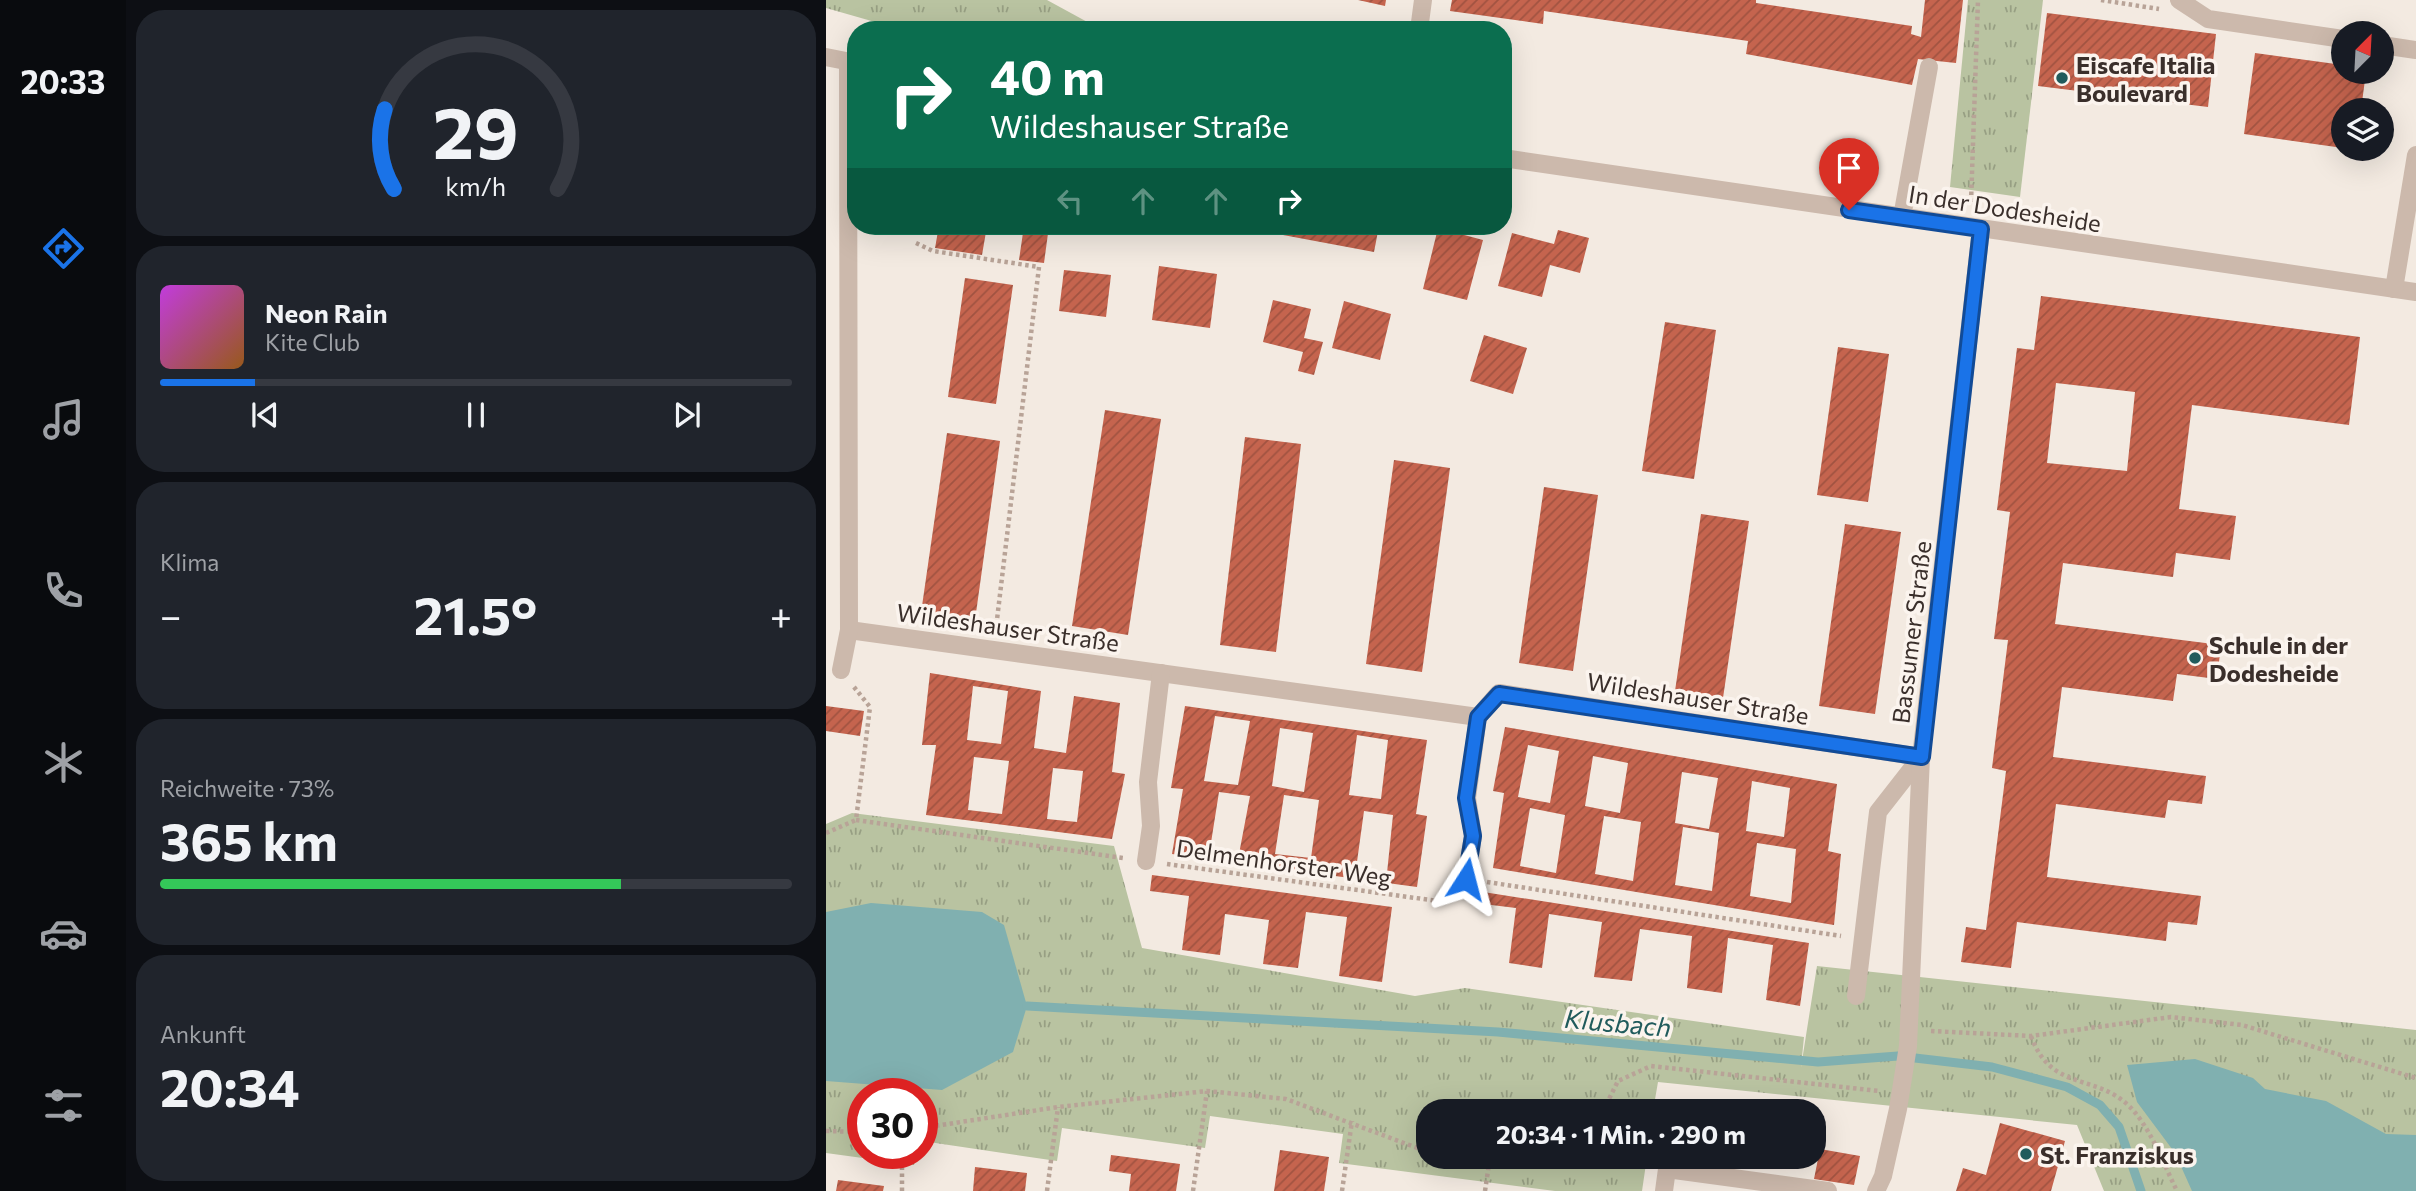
<!DOCTYPE html>
<html lang="de">
<meta charset="utf-8">
<style>
body{margin:0;font-family:Commissioner,sans-serif;background:#20242c;color:#f1f3f6;height:100vh;display:flex;flex-direction:column;font-size:26px;white-space:nowrap}
*{box-sizing:border-box;margin:0}
p{font-size:23px;color:#9ea1a6}
.icon{flex:none;width:38px;height:38px;fill:none;stroke:currentColor;stroke-width:2;stroke-linecap:round;stroke-linejoin:round}
.map{position:relative;flex:1;overflow:hidden}
.panel{display:flex;flex-direction:column;gap:10px;padding:10px;background:#0d0f14;width:700px}
.panel>*{flex:none}
.banner{position:absolute;left:21px;top:21px;width:665px;height:214px;border-radius:28px;box-shadow:0 7px 28px #0002;background:#0b6e4f;color:#fff;overflow:hidden}
.needle{width:46px;rotate:24deg}
.buttons{position:absolute;left:1505px;top:21px;display:grid;gap:14px}
.buttons a{display:grid;place-items:center;width:63px;height:63px;border-radius:50%;background:#171b24;box-shadow:0 7px 28px #0002;font-size:35px}
.speed{position:absolute;left:21px;top:1078px;display:flex;gap:14px;font-size:35px;font-weight:700;text-align:center}
.speed>*{display:grid;place-content:center;width:91px;height:91px;border-radius:50%;background:#171b24;box-shadow:0 7px 28px #0002;line-height:1}
.speed .limit{border:10px solid #d22;background:#fff;color:#111}
.pin{position:absolute;display:grid;place-items:center;width:60px;height:60px;color:#fff;margin:-72px -30px;border-radius:50% 50% 50% 0;rotate:-45deg;box-shadow:0 0 7px #0007}
.pin .icon{rotate:45deg}
.me{position:absolute;width:77px;margin:-38px;rotate:9deg;stroke-linejoin:round;filter:drop-shadow(0 0 5px #0008)}
.turn{display:flex;align-items:center;gap:24px;height:147px;padding:0 28px;font-size:32px}
.turn .icon{width:91px;height:91px;stroke-width:2.5}
.turn b{display:block;font-size:49px;line-height:60px}
.lanes{display:flex;align-items:center;height:66px;padding:0 28px;background:#0003;justify-content:center;gap:35px;direction:ltr}
.lanes .off{opacity:.35}
.big{font-size:52px;font-weight:700;line-height:1.1}
.panel .widget{flex:1;display:flex;flex-direction:column;justify-content:center;gap:10px;min-width:0;padding:0 24px;border-radius:28px;background:#20242c}
.panel .dial{align-items:center;gap:0}
.dial svg{height:182px;overflow:visible;fill:none;stroke:#363941;stroke-width:7;stroke-linecap:round;text-anchor:middle}
.dial text{fill:#f1f3f6;stroke:none}
.song{display:flex;align-items:center;gap:21px}
.cover{width:84px;height:84px;border-radius:10px;background:linear-gradient(135deg,hsl(290 70% 55%),hsl(30 70% 35%))}
.played{height:7px;border-radius:4px;background:linear-gradient(90deg,#1a73e8 15%,#363941 15%)}
.keys{display:flex;justify-content:space-around;direction:ltr}
.heat{display:flex;justify-content:space-between;align-items:center;font-size:38px;direction:ltr}
.charge{height:10px;border-radius:5px;background:linear-gradient(90deg,#34c759 73%,#363941 0)}
.trip{position:absolute;left:590px;top:1099px;width:410px;height:70px;border-radius:28px;background:#171b24;box-shadow:0 7px 28px #0002;font-weight:700;line-height:70px;text-align:center}
main{display:flex;flex:1;min-height:0}
.dock{display:flex;flex-direction:column;width:126px;justify-content:space-around;align-items:center;background:#090b0e;color:#9ea1a6}
.dock .icon{width:49px;height:49px}
.dock .active{color:#1a73e8}
.dock b{font-size:32px;color:#f1f3f6}
.map>svg:first-child{display:block}
.grass{fill:url(#grass-tufts)}
.water{fill:#80b0b0}
.lines{fill:none;stroke-linecap:round;stroke-linejoin:round}
.stream{stroke:#80b0b0;stroke-width:9}
.building{fill:url(#building-hatch);fill-rule:evenodd}
.path{stroke:#b8a397;stroke-width:4.5;stroke-dasharray:3.5 3.5;stroke-linecap:butt}
.minor{stroke:#ccb9ac;stroke-width:18}
.route-casing{stroke:#114b97;stroke-width:18}
.route{stroke:#1a73e8;stroke-width:12}
.poi-dot{fill:#205b5c;stroke:#fbf4ee;stroke-width:2.5}
.labels{text-anchor:middle;dominant-baseline:central;stroke-width:7;stroke-linejoin:round;paint-order:stroke}
.poi-label{font-size:24px;font-weight:bold;fill:#3a2f2b;stroke:#fbf4ee;text-anchor:start}
.street-label{font-size:24px;fill:#3a2f2b;stroke:#fbf4ee}
.water-label{font-size:26px;font-style:italic;fill:#205b5c;stroke:#fbf4ee}
</style>
<main>
<nav class="dock">
<b>20:33</b>
<svg class="icon active" aria-label="directions" viewBox="0 0 24 24"><path d="M12 3l9 9-9 9-9-9zM9 14v-3h6M13 9l2 2-2 2"/></svg>
<svg class="icon" aria-label="music" viewBox="0 0 24 24"><path d="M9 18V5l10-2v13"/><circle cx="6" cy="18" r="3"/><circle cx="16" cy="16" r="3"/></svg>
<svg class="icon" aria-label="phone" viewBox="0 0 24 24"><path d="M5 4h4l2 5-3 2q2 4 5 5l2-3 5 2v4C11 20 4 13 5 4z"/></svg>
<svg class="icon" aria-label="climate" viewBox="0 0 24 24"><path d="M12 3v18M4 7l16 10M4 17L20 7"/></svg>
<svg class="icon" aria-label="car" viewBox="0 0 24 24"><path d="M5 17H2v-5l4-1 3-4h7l3 4 3 1v5h-3M9 17h6M6 11h13"/><circle cx="7" cy="17" r="2"/><circle cx="17" cy="17" r="2"/></svg>
<svg class="icon" aria-label="filters" viewBox="0 0 24 24"><path d="M4 7h16M4 17h16"/><circle cx="9" cy="7" r="2"/><circle cx="15" cy="17" r="2"/></svg>
</nav>
<section class="panel">
<div class="widget dial"><svg viewBox="0 0 100 80">
<path d="M14 69A42 42 0 1 1 86 69"/>
<path d="M14 69A42 42 0 0 1 10 34" stroke="#1a73e8"/>
<text x="50" y="56" font-size="32" font-weight="700">29</text>
<text x="50" y="72" font-size="11">km/h</text>
</svg></div>
<div class="widget">
<div class="song"><i class="cover"></i><div><b>Neon Rain</b><p>Kite Club</p></div></div>
<div class="played"></div>
<div class="keys"><svg class="icon" aria-label="previous" viewBox="0 0 24 24"><path d="M18 5L8 12l10 7zM5 5v14"/></svg><svg class="icon" aria-label="pause" viewBox="0 0 24 24"><path d="M8 5v14M16 5v14"/></svg><svg class="icon" aria-label="next" viewBox="0 0 24 24"><path d="M6 5l10 7-10 7zM19 5v14"/></svg></div>
</div>
<div class="widget"><p>Klima</p>
<div class="heat"><a>−</a><b class="big">21.5°</b><a>+</a></div>
</div>
<div class="widget"><p>Reichweite · 73%</p><b class="big">365 km</b><div class="charge"></div></div>
<div class="widget"><p>Ankunft</p><b class="big">20:34</b></div>
</section>
<div class="map">
<svg width="1590" height="1191" viewBox="0 0 1590 1191">
<defs>
<pattern id="grass-tufts" width="24" height="20" patternUnits="userSpaceOnUse" patternTransform="scale(1.75)"><rect width="24" height="20" fill="#b9c3a1"/><path d="M3 7l-1-3M5 7V3M7 7l1-3M15 17l-1-3M17 17v-4M19 17l1-3" fill="none" stroke="#979f83"/></pattern>
<pattern id="building-hatch" width="6" height="6" patternUnits="userSpaceOnUse" patternTransform="scale(1.75)"><rect width="6" height="6" fill="#c5644e"/><path d="M-1 1l2-2M0 6l6-6M5 7l2-2" fill="none" stroke="#a15341"/></pattern>
</defs>
<rect width="100%" height="100%" fill="#f3eae1"/>
<g class="grass">
<path d="M0,0H221L276,30H77L0,8Z"/>
<path d="M1142,0H1217L1194,197L1124,187Z"/>
<path d="M26,813L288,846L316,948L589,996L639,988L978,1037L975,1067L991,966L1590,1030V1191H1278L1251,1125L832,1082L827,1111H602V1157H821L816,1191H729L513,1163L517,1134L384,1116L379,1148L236,1128L231,1161L96,1141V1094H37V1153H90L88,1165L0,1153V824Z"/>
</g>
<g class="water">
<path d="M45,903L156,912L178,925L201,1006L187,1052L116,1090L0,1081V912Z"/>
<path d="M1369,1059L1427,1078L1439,1089L1500,1101L1560,1134L1590,1135V1191H1366L1349,1153L1311,1102L1301,1065Z"/>
</g>
<g class="lines">
<path class="stream" d="M201,1006L672,1032L992,1062L1072,1056L1166,1067L1241,1087L1274,1105L1293,1127L1315,1191"/>
</g>
<g class="building">
<path d="M532,0H560L559,6Z"/>
<path d="M626,0H930V3L1086,26L1085,34L1095,37L1099,0H1137L1130,63L1092,59L1086,85L920,54L922,41L718,11L717,24L624,11Z"/>
<path d="M1221,13L1390,34L1382,107L1212,86Z"/>
<path d="M1429,53L1517,65V72H1540L1535,110H1517V148L1418,134Z"/>
<path d="M52,226H74V230Z"/>
<path d="M113,226H161L156,255L109,248Z"/>
<path d="M198,226H223L218,263L193,260Z"/>
<path d="M289,226H310V230Z"/>
<path d="M458,226H553L548,252L457,235Z"/>
<path d="M612,228L657,240L641,300L597,289Z"/>
<path d="M732,230L763,238L754,273L724,265L716,297L672,286L686,233L728,244Z"/>
<path d="M333,266L391,274L384,328L326,320Z"/>
<path d="M238,270L285,275L280,317L233,311Z"/>
<path d="M139,278L187,285L170,404L122,397Z"/>
<path d="M1215,296L1534,337L1523,425L1366,405L1353,509L1410,516L1404,560L1350,553L1347,577L1237,563L1229,624L1395,645L1391,679L1351,674L1347,701L1236,687L1227,757L1380,776L1376,804L1342,800L1339,818L1230,804L1221,877L1375,896L1371,925L1342,922L1340,941L1191,922L1185,968L1135,962L1140,927L1160,930L1180,771L1166,768L1182,640L1168,639L1184,512L1171,510L1191,348L1208,350ZM1230,383L1309,392L1301,471L1221,463Z"/>
<path d="M447,300L485,309L478,338L497,342L488,375L472,371L477,352L437,342Z"/>
<path d="M518,301L565,314L554,360L506,348Z"/>
<path d="M839,322L890,330L868,479L816,471Z"/>
<path d="M658,335L701,348L687,394L644,381Z"/>
<path d="M1012,347L1063,354L1042,502L991,495Z"/>
<path d="M279,410L335,419L302,635L246,626Z"/>
<path d="M121,433L174,441L149,620L95,613Z"/>
<path d="M419,437L475,444L450,652L394,645Z"/>
<path d="M568,460L624,468L596,672L540,664Z"/>
<path d="M718,487L772,495L747,671L693,663Z"/>
<path d="M875,514L923,521L897,698L849,691Z"/>
<path d="M1019,524L1075,532L1049,714L993,706Z"/>
<path d="M104,673L215,691L208,748L240,753L248,696L294,703L286,772L299,774L286,839L100,815L110,745H96ZM147,686L182,691L175,744L141,740ZM148,757L183,761L176,814L142,810ZM227,768L257,771L251,822L221,819Z"/>
<path d="M0,706L38,711L34,736L0,731Z"/>
<path d="M359,706L601,740L590,814L601,816L591,887L346,854L357,789L345,788ZM389,716L424,721L412,785L378,781ZM454,728L487,733L478,792L446,786ZM531,735L562,740L555,799L523,795ZM393,792L424,796L413,854L384,849ZM458,795L493,800L485,858L449,854ZM538,811L567,815L561,873L530,869Z"/>
<path d="M679,727L1011,784L1002,851L1015,854L1008,925L667,868L678,793L667,791ZM702,745L733,751L724,803L692,797ZM767,756L802,763L794,813L759,806ZM856,772L892,778L883,829L849,823ZM926,781L964,788L958,837L920,831ZM704,808L739,815L730,873L694,866ZM778,816L815,822L807,881L769,874ZM857,827L893,833L886,891L849,885ZM931,843L970,849L965,903L924,896Z"/>
<path d="M326,875L566,907L556,982L513,976L521,917L480,912L472,968L437,964L443,920L399,914L394,955L356,950L363,896L324,891Z"/>
<path d="M651,891L983,943L974,1006L940,1000L947,945L902,938L896,993L861,988L866,936L814,929L806,981L768,977L776,922L723,914L716,968L683,963L690,908L649,903Z"/>
<path d="M1174,1123L1239,1141L1225,1191H1130L1137,1168L1160,1175Z"/>
<path d="M994,1149L1034,1156L1028,1185L988,1179Z"/>
<path d="M454,1150L503,1157L498,1191H448Z"/>
<path d="M285,1155L354,1164L350,1191H303L305,1174L283,1171Z"/>
<path d="M149,1167L201,1173L199,1191H147Z"/>
<path d="M12,1180L58,1186L57,1191H10Z"/>
</g>
<g class="lines">
<g class="path">
<path d="M1275,0L1333,9"/>
<path d="M1145,202L1152,0"/>
<path d="M90,243L107,251L213,267L170,628"/>
<path d="M28,687L44,707L30,820"/>
<path d="M30,820L297,858"/>
<path d="M0,833L30,820"/>
<path d="M341,864L619,902L624,896"/>
<path d="M661,882L1015,936"/>
<path d="M1105,1031L1205,1036L1345,1017L1416,1025L1590,1078"/>
<path d="M1205,1036C1225,1092 1269,1073 1303,1106C1325,1128 1337,1163 1351,1191"/>
<path d="M777,1111L792,1081L825,1066L1053,1091"/>
<path d="M96,1128L232,1107L381,1091L460,1099L602,1152"/>
<path d="M0,1131L37,1132"/>
<path d="M626,1157L663,1164L716,1157"/>
<path d="M76,1191V1153"/>
<path d="M221,1191L232,1107"/>
<path d="M367,1191L381,1091"/>
<path d="M516,1191L526,1121"/>
<path d="M659,1191L663,1164"/>
</g>
<g class="minor">
<path d="M1353,0L1382,19L1517,39"/>
<path d="M593,30L597,0"/>
<path d="M1556,45L1590,50"/>
<path d="M0,57L30,63"/>
<path d="M677,158L1590,292"/>
<path d="M1076,217L1103,67"/>
<path d="M1568,289L1590,155"/>
<path d="M23,630L652,717L673,693L1095,757L1052,812L1030,996"/>
<path d="M15,670L23,630L22,62"/>
<path d="M320,861L325,826L322,782L335,673"/>
<path d="M640,879L647,836L641,798L652,717"/>
<path d="M838,1191L841,1169L1002,1191"/>
<path d="M1050,1191L1057,1176L1072,1109L1082,1046L1095,757L1155,229"/>
</g>
</g>
<g class="lines">
<g class="route-casing">
<path id="route" d="M640,879L647,836L640,798L652,717L673,694L1096,757L1155,229L1023,210"/>
</g>
<use href="#route" class="route"/>
</g>
<g class="poi-dot">
<circle cx="1236" cy="78" r="7"/>
<circle cx="1369" cy="658" r="7"/>
<circle cx="1200" cy="1154" r="7"/>
</g>
<g class="labels">
<g class="poi-label">
<text x="1250" y="64">Eiscafe Italia<tspan x="1250" dy="28">Boulevard</tspan></text>
<text x="1383" y="644">Schule in der<tspan x="1383" dy="28">Dodesheide</tspan></text>
<text x="1214" y="1154">St. Franziskus</text>
</g>
<g class="street-label">
<text transform="translate(1179 208) rotate(9)">In der Dodesheide</text>
<text transform="translate(182 627) rotate(8)">Wildeshauser Straße</text>
<text transform="translate(1085 632) rotate(-83)">Bassumer Straße</text>
<text transform="translate(872 698) rotate(9)">Wildeshauser Straße</text>
<text transform="translate(458 862) rotate(8)">Delmenhorster Weg</text>
</g>
<g class="water-label">
<text transform="translate(792 1022) rotate(5)">Klusbach</text>
</g>
</g>
</svg>
<div class="buttons">
<a><svg class="needle" viewBox="-14 -14 28 28"><path d="M0-13l5 13h-10z" fill="#e53935"/><path d="M0 13l5-13h-10z" fill="#9ea1a6"/></svg></a>
<a><svg class="icon" aria-label="layers" viewBox="0 0 24 24"><path d="M12 4l9 5-9 5-9-5zM3 14l9 5 9-5"/></svg></a>
</div>
<div class="speed"><div class="limit">30</div></div>
<div class="pin" style="left:1023px;top:210px;background:#d93025"><svg class="icon" aria-label="arrive" viewBox="0 0 24 24"><path d="M6 21V4h12l-3 4 3 4H6"/></svg></div>
<svg class="me" style="left:640px;top:879px" viewBox="-20 -20 40 40"><path d="M0-17L14 15 0 8-14 15z" fill="#1a73e8" stroke="#fff" stroke-width="4"/></svg>
<div class="trip">20:34 · 1 Min. · 290 m</div>
<div class="banner">
<div class="turn"><svg class="icon" aria-label="right" viewBox="0 0 24 24"><path d="M7 20v-9h11M14 6l5 5-5 5"/></svg><div><b>40 m</b>Wildeshauser Straße</div></div>
<div class="lanes"><svg class="icon off" aria-label="left" viewBox="0 0 24 24"><path d="M17 20v-9H6M10 6l-5 5 5 5"/></svg><svg class="icon off" aria-label="ahead" viewBox="0 0 24 24"><path d="M12 20V5M6 11l6-6 6 6"/></svg><svg class="icon off" aria-label="ahead" viewBox="0 0 24 24"><path d="M12 20V5M6 11l6-6 6 6"/></svg><svg class="icon" aria-label="right" viewBox="0 0 24 24"><path d="M7 20v-9h11M14 6l5 5-5 5"/></svg></div>
</div>
</div>
</main>
